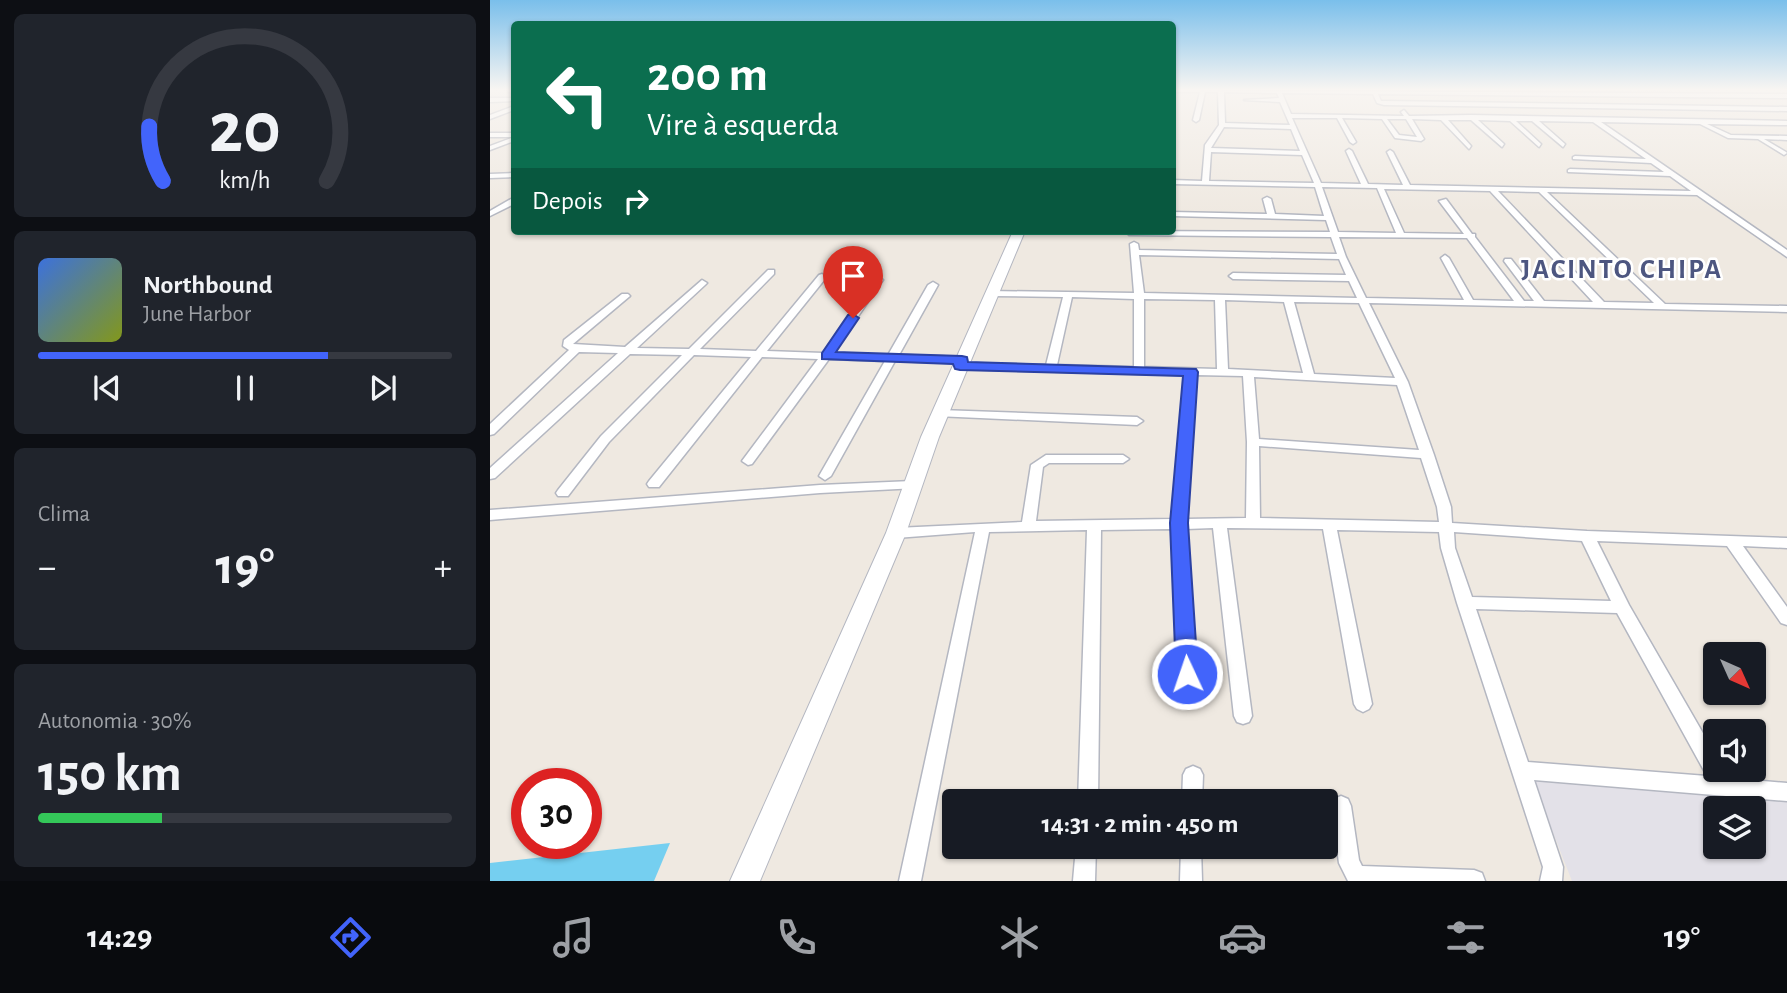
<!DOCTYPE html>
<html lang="pt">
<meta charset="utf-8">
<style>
body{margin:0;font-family:"Alegreya Sans",sans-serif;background:#20242c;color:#f1f3f6;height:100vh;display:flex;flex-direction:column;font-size:26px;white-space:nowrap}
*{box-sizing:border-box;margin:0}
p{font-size:23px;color:#9ea1a6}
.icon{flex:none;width:38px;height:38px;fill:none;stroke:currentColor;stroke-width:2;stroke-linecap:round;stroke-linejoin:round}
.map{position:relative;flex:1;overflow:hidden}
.drawer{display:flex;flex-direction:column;gap:14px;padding:14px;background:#0d0f14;width:490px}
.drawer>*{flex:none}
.top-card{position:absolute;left:21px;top:21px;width:665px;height:214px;border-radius:7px;box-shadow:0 2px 5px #0004;background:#0b6e4f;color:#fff;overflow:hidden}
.needle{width:46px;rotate:135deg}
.buttons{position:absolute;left:1213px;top:642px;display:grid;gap:14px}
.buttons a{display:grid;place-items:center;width:63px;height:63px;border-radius:7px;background:#171b24;box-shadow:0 2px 5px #0004;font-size:35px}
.speed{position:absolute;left:21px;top:768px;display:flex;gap:14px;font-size:35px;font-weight:700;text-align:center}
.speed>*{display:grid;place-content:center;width:91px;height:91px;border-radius:50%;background:#171b24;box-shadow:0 2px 5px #0004;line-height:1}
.speed .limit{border:10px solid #d22;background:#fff;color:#111}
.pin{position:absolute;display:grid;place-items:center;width:60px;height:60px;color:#fff;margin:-72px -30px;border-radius:50% 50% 50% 0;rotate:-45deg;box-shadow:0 0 7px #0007}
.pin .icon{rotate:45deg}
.me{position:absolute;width:77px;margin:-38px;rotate:357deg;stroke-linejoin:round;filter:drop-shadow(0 0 5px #0008)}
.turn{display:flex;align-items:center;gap:24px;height:147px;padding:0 21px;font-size:32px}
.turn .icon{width:91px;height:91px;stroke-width:2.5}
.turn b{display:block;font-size:49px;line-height:60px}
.then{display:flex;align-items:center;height:66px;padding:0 21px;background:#0003;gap:14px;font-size:26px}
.big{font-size:52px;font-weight:700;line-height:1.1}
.drawer .tile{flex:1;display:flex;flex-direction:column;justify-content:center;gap:10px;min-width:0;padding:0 24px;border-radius:10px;background:#20242c}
.drawer .dial{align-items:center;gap:0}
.dial svg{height:182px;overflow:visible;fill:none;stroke:#363941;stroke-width:7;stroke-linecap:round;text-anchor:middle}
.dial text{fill:#f1f3f6;stroke:none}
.song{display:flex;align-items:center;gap:21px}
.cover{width:84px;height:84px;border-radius:10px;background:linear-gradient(135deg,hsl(220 70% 55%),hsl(70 70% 35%))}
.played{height:7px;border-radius:4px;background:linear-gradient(90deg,#4264fb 70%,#363941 70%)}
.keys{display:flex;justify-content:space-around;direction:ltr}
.heat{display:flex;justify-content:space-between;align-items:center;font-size:38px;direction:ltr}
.charge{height:10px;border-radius:5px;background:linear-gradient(90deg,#34c759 30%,#363941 0)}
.trip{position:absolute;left:452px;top:789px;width:396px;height:70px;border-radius:7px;background:#171b24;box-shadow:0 2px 5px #0004;font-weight:700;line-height:70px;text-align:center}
.dock{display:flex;height:112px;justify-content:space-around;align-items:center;background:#090b0e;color:#9ea1a6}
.dock .icon{width:49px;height:49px}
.dock .active{color:#4264fb}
.dock b{font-size:32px;color:#f1f3f6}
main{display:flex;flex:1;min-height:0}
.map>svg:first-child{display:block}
.industrial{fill:#e3e1e8;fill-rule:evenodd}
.water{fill:#75cff0}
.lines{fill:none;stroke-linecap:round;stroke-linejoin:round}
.street-casing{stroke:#b4b7c1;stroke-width:3}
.secondary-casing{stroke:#b4b7c1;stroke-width:2}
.street{fill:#fff;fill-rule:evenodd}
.secondary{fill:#fff;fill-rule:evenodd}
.route{fill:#4264fb;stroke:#2b41a3;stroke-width:2}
.labels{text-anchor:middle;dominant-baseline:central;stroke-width:5;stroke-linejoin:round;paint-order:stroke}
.far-district-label{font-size:28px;font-weight:bold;letter-spacing:2px;fill:#4d5680;stroke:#fff}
</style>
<main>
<section class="drawer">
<div class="tile dial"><svg viewBox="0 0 100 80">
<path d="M14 69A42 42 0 1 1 86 69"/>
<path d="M14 69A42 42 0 0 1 8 45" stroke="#4264fb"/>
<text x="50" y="56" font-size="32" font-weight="700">20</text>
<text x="50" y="72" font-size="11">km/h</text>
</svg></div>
<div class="tile">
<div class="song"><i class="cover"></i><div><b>Northbound</b><p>June Harbor</p></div></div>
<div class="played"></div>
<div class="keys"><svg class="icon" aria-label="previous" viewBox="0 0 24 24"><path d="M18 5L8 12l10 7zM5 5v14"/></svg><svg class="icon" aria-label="pause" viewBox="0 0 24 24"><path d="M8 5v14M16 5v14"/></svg><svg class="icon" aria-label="next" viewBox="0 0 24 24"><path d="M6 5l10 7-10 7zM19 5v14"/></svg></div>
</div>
<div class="tile"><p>Clima</p>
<div class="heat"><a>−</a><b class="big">19°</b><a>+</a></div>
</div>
<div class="tile"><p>Autonomia · 30%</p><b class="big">150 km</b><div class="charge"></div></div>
</section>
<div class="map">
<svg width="1297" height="881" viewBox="0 0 1297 881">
<rect width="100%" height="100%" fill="#efe9e1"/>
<path class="industrial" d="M1042,779L1297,802V881H1082ZM1225,808H1264V847H1225Z"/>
<path class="water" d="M180,843L164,881H0V863Z"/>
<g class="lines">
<g class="street-casing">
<g id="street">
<rect x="18" y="90" width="6" height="2"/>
<path d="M682,90L1297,94V98L888,94L891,101H894L1297,107V111L894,105L887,103L883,94L792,93L801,114L914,116L911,112L914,110L919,116L981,115L1297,121V125L1217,124L1241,135L1297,136V140L1274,139L1296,152L1297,153L1294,155L1268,139L1238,138L1210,124L1111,122L1297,250V257L1207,195L1057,192L1175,304L1297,306V312L879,303L918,382L944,455L961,507L962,523L1097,531L1297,538V548L1253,546L1297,607V625L1291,623L1237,546L1107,541L1139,605L1225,754V770H1234L1239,778L1297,783V801L1044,780L1073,867L1072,881H1050L1053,867L967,603L951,548L949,532L847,530L882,704L879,709L873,712L867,709L864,704L833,529L737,528L762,716L759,722L753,724L747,722L744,716L723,528L696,529L706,674L703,679L697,681L691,679L688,674L682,529L611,530L608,802H588L597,530L499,532L431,881H409L485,532L406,538L401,536L399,533L401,530L406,528L532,522L541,465L556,455H633L639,459L633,463H559L553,467L546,521L682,519L695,375L470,369L465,366L469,363L405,361L341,476L335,480L329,476L395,361L339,359L262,464L258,465L252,461L328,359L272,357L169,487H159L157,484L159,481L261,357L204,355L119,442L78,496H68L66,493L68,490L111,436L192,355L140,354L5,478L0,479V468L128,353L89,352L4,434L0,435V424L79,350L73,346L74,340L132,294H138L140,296L83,344L135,347L212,280L217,283L215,285L147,348L199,349L278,270H284V274L210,349L266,351L329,275L332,274L336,277L335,279L277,351L333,353L386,278L389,277L393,280L343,353L398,355L438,285L443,282L448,285L409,355L472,357L477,360L473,363L556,365L573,297L502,296L499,295V291L644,293L640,244L644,242L648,244L649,250L847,254L841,237L639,235L638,233L640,231L840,232L836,220L682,216V212L777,214L773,199L777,197L781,199L785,214L834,216L825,187L682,184V180L712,181L715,145L729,125L728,92H715L709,120L706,122L703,120L710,92H682ZM734,92L787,93L789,98L754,100L790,102L800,125L735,123ZM802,118H847L860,142L863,144L866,142L852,118L892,119L905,138L931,141L934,139L922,119L951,120L979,149L981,146L958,120H981L1012,147L1014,144L988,120L1020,121L1049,147L1051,144L1026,121H1042L1073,147L1075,144L1049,121L1103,122L1156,159L1085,156L1083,157V159L1161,163L1174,172L1080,169L1078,170V172L1180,176L1201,191L920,185L903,152L900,150L897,152L913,185L878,184L862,151L859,149L856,151L871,184L831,183ZM897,119H916L927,137L909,135ZM734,127L801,129L810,151L721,148ZM721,152L812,155L824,183L719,181ZM832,187L887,188L906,233L848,232ZM894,189L1000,191L1103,302L1054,301L1021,259H1015L1014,261L1044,301H1034L985,237V234H982L956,199L949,201L974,234L914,233ZM1008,191L1049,192L1164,303L1114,302ZM849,237L977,238L1024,301L983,300L959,258L955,255L951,258L974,300L876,298L856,257ZM649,255L849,259L856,275L743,273L739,276L743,279L859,281L867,298L654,293ZM582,297L644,299V367L567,365ZM654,299L725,300L727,369L654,367ZM735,300L794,302L813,373L738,369ZM804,302L869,303L905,378L824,374ZM706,375L753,376L757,442L756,518L696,519ZM764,377L907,385L929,450L769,439ZM769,446L931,458L947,507L949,522L770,518ZM964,532L1092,541L1121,601L982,597L965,548ZM986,609L1127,613L1217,776L1038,762Z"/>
<path d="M0,98H24V101L0,102Z"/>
<path d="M24,106V110L0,119V115Z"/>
<rect x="0" y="133" width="24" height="4"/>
<path d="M24,137V141L0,150V146Z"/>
<path d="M24,173V177L0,178V174Z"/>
<path d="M21,199H24V204L0,216V211Z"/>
<path d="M450,410L647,417L653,421L647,425L446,416L444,414Z"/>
<path d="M422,481L427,482L429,485L427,488L330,493L0,520V510L330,485Z"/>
<path d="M703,766L710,769L713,775L712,802H692L693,775L696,769Z"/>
<path d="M851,796L858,799L861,806L869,860L872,866L984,870L992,873L995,881H858L849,863L841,806L844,799Z"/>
<path d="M586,847H606L605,881H583Z"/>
<path d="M691,847H711L712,881H690Z"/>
</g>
</g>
<g class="secondary-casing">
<path id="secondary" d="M523,231H535L449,437L416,533L270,881H240L396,533L431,437Z"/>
</g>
<use href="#street" class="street"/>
<use href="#secondary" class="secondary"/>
</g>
<linearGradient id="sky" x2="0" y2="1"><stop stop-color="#7abfeb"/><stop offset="0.42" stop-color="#f8f5f2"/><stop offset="1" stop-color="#f8f5f2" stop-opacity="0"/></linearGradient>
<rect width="1297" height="213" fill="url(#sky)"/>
<path class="route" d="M363,314L369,318L346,352L472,356L477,357L478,362L706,369L708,372L698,523L708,674L705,681L697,683L689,681L686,674L680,523L693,376L470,370L465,369L463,364L332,359V353L358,315Z"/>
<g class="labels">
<g class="far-district-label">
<text x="1132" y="270">JACINTO CHIPA</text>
</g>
</g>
</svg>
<div class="buttons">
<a><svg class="needle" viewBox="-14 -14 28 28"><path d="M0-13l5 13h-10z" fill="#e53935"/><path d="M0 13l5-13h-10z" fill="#9ea1a6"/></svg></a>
<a><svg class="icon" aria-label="sound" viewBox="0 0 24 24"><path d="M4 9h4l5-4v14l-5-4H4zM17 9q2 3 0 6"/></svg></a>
<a><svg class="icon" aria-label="layers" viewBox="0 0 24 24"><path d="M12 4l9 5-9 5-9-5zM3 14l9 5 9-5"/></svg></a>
</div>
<div class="speed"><div class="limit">30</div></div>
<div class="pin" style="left:363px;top:318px;background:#d93025"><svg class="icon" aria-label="arrive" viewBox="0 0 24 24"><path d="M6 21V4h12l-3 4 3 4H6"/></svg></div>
<svg class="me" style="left:697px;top:674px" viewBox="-20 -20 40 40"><circle r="17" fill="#4264fb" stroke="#fff" stroke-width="3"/><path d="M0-11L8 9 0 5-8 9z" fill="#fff"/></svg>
<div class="trip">14:31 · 2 min · 450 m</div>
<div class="top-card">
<div class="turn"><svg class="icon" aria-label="left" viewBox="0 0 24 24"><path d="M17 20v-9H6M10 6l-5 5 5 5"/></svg><div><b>200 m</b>Vire à esquerda</div></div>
<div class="then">Depois<svg class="icon" aria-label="right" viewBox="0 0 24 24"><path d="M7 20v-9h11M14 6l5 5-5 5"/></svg></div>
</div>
</div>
</main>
<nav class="dock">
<b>14:29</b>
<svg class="icon active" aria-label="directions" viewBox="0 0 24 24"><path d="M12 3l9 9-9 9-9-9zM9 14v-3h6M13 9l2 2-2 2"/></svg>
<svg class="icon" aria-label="music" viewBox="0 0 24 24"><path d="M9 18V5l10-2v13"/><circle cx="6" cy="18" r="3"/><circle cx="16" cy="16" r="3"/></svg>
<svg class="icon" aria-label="phone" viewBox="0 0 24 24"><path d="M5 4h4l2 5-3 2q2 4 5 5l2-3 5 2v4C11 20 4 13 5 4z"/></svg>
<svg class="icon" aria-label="climate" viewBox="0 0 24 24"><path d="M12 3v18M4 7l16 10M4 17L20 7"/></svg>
<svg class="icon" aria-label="car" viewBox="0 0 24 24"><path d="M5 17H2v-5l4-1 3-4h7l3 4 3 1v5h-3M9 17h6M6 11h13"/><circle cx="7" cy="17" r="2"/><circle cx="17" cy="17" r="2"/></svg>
<svg class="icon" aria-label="filters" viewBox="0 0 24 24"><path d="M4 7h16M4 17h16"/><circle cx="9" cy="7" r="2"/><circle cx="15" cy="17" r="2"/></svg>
<b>19°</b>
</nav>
